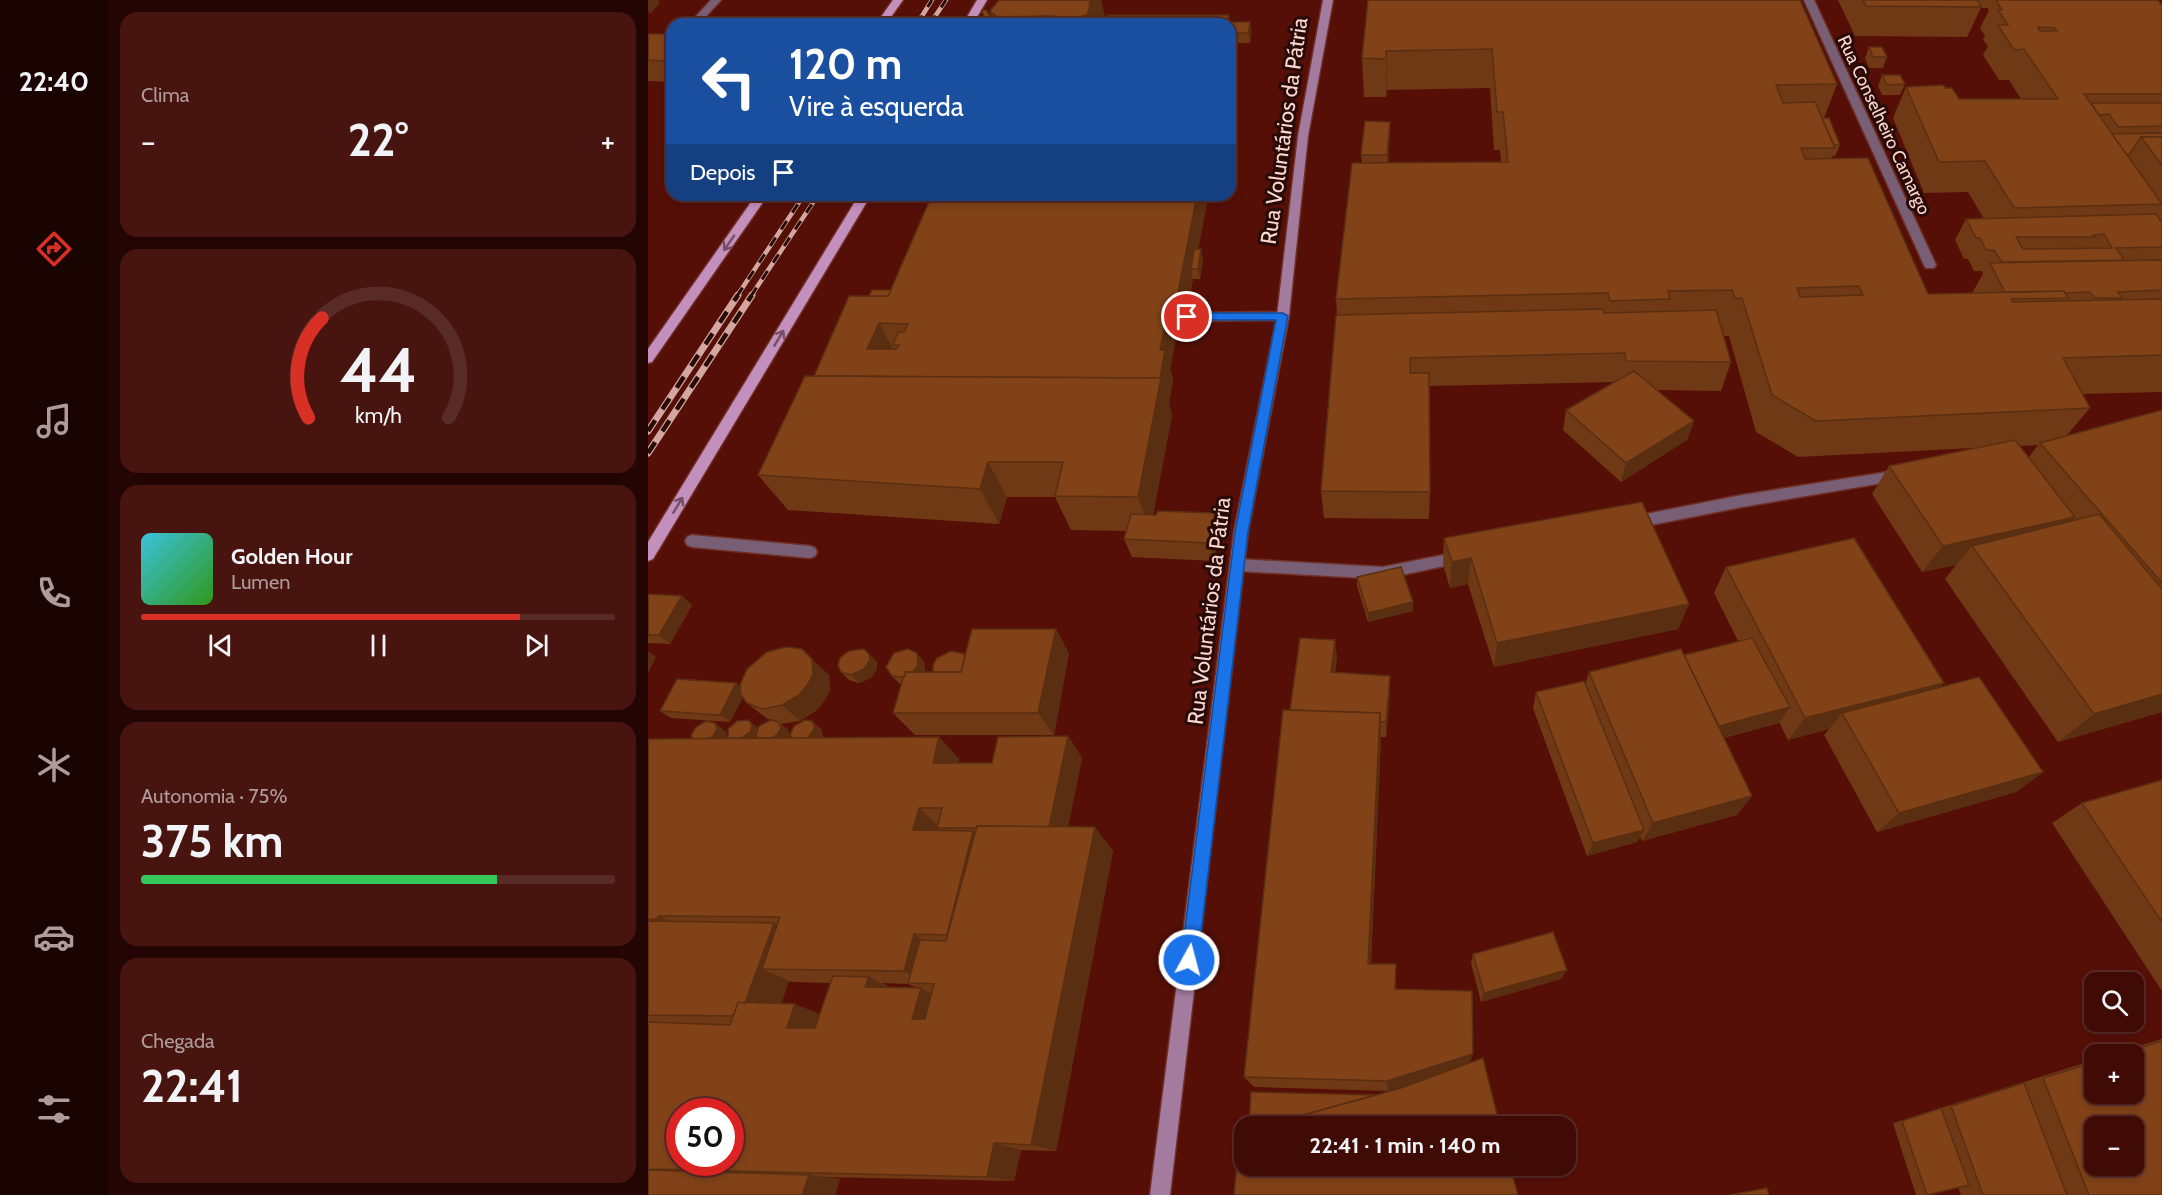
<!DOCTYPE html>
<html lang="pt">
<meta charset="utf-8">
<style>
body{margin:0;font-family:Cabin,sans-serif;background:#47140f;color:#f1f3f6;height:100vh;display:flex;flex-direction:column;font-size:22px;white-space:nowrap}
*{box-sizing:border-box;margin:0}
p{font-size:20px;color:#ae9b9a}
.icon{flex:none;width:33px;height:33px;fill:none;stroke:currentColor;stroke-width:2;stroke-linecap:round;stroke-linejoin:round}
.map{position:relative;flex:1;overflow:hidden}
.drawer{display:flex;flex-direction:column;gap:12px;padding:12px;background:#230603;width:540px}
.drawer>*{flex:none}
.guide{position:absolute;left:18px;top:18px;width:570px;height:183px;border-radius:18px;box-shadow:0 3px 9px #0003,0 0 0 2px #592b27;background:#1a4fa0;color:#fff;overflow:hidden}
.fabs{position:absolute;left:1436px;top:972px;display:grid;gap:12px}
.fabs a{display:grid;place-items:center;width:60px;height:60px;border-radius:12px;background:#400b05;box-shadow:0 3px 9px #0003,0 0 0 2px #592b27;font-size:30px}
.speed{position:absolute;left:18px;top:1098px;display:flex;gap:12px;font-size:30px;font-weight:700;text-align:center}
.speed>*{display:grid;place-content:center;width:78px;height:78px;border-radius:50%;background:#400b05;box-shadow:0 3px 9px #0003,0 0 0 2px #592b27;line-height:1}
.speed .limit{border:9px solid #d22;background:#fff;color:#111}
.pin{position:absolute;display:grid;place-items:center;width:51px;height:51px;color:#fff;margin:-26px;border:3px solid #fff;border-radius:50%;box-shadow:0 2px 6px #0007}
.me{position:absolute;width:66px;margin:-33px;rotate:7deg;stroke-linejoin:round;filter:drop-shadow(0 0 4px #0008)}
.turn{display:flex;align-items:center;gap:21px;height:126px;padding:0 24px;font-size:27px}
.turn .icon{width:78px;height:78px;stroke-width:2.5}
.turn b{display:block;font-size:42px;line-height:51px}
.then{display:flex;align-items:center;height:57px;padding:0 24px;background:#0003;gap:12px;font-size:22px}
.big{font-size:45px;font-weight:700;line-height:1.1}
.drawer .widget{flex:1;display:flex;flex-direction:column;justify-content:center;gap:9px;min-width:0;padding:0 21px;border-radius:18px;background:#47140f}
.drawer .dial{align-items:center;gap:0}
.dial svg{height:156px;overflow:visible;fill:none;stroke:#592b27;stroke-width:7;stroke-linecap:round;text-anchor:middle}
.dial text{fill:#f1f3f6;stroke:none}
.song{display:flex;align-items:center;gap:18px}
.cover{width:72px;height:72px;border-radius:9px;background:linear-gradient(135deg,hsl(190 70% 55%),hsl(110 70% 35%))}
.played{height:6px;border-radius:3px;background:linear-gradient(90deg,#d93025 80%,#592b27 80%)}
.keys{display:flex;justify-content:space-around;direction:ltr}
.heat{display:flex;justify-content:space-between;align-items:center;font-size:33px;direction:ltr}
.charge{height:9px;border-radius:4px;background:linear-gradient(90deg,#34c759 75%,#592b27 0)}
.trip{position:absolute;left:586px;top:1116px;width:342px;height:60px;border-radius:18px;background:#400b05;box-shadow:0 3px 9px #0003,0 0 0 2px #592b27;font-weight:700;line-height:60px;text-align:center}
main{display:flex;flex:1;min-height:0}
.menu{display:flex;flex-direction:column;width:108px;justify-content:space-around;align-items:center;background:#1a0402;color:#ae9b9a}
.menu .icon{width:42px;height:42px}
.menu .current{color:#d93025}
.menu b{font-size:27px;color:#f1f3f6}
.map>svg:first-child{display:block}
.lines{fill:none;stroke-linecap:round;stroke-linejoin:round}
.lane-casing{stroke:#6f2f27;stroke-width:3}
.street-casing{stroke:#6f2f27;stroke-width:3}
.secondary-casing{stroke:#6f2f27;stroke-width:3}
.primary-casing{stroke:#6f2f27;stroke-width:3}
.lane{fill:#785f75;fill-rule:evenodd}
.street{fill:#785f75;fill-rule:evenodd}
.secondary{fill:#a37b9e;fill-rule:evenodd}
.primary{fill:#c390bd;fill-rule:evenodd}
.rail-far1-casing{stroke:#d3a7a0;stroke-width:4.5}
.rail-casing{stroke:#d3a7a0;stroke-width:7}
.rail-far1{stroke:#280a06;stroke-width:3;stroke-dasharray:10;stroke-linecap:butt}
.rail{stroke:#280a06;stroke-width:4.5;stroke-dasharray:13;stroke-linecap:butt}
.wall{fill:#6f3915;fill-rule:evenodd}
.shaded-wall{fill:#5a2e11}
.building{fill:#814218;stroke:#5a2e11;stroke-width:1.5;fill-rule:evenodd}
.oneway{stroke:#764d62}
.route{fill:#1a73e8;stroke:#114b97;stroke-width:1.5}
.labels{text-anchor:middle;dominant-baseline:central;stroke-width:6;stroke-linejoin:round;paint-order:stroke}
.far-street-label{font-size:18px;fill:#fad7d0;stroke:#280a06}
.street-label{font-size:22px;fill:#fad7d0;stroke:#280a06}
</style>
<main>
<nav class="menu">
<b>22:40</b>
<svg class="icon current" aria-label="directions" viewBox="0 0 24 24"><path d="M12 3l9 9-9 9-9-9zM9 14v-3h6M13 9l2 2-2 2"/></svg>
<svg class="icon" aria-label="music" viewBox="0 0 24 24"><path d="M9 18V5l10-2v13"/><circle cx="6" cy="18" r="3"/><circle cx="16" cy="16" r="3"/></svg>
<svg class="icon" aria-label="phone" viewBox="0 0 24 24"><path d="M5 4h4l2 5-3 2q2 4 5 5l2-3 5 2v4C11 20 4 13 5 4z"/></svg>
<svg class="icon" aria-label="climate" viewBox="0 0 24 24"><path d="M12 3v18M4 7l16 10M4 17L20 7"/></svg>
<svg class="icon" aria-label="car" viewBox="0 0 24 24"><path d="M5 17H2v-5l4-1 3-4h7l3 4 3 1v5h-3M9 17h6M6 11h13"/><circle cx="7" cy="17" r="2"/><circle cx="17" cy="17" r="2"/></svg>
<svg class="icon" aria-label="filters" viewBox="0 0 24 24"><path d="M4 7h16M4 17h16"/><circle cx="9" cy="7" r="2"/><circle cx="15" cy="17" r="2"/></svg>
</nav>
<section class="drawer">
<div class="widget"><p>Clima</p>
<div class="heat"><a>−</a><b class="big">22°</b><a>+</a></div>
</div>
<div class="widget dial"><svg viewBox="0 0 100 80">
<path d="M14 69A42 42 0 1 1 86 69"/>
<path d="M14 69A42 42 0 0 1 21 18" stroke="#d93025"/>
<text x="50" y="56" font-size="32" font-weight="700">44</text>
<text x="50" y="72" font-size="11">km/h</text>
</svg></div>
<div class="widget">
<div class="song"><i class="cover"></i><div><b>Golden Hour</b><p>Lumen</p></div></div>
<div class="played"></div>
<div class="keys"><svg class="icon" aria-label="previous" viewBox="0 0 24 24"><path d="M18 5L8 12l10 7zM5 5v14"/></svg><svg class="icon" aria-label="pause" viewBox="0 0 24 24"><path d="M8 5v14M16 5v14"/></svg><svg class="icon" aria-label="next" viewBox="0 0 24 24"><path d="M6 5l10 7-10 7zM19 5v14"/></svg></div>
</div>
<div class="widget"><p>Autonomia · 75%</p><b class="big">375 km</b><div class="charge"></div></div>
<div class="widget"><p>Chegada</p><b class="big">22:41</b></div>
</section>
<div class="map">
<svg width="1514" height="1195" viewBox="0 0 1514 1195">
<rect width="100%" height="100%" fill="#550f07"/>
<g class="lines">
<g class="lane-casing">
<g id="lane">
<path d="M635,312L641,316L635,320L539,321L533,317L539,313Z"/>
<path d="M1252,470L1259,475L1252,480L1094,507L983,529L978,527L976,523L978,519L983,517L1094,495Z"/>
<path d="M44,535L162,546L167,548L169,552L167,556L162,558L44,547L39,545L37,541L39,537Z"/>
<path d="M815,551L820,553L822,557L820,561L735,579L590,571L585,569L583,565L585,561L590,559L735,567Z"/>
</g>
</g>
<g class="street-casing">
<g id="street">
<path d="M63,0H73L51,24H41Z"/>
<path d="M1156,0H1166L1288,265L1286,268H1278L1276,265Z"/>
</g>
</g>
<g class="secondary-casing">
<path id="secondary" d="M675,0H685L660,136L641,316L600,532L522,1195H502L586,532L629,316L650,136Z"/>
</g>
<g class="primary-casing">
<g id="primary">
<path d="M245,0H255L238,24H228Z"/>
<path d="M329,0H339L325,24H315Z"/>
<path d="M108,195H120L4,362L0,363V349Z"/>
<path d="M211,195H223L5,559L0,561V542Z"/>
</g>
</g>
<use href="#lane" class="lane"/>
<use href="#street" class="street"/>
<use href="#secondary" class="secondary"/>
<use href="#primary" class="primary"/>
<g class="rail-far1-casing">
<g id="rail-far1">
<path d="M269,24L284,0"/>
<path d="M282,24L298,0"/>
<path d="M89,296L156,195"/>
<path d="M103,296L170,195"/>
</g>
</g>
<g class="rail-casing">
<g id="rail">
<path d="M0,431L90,295"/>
<path d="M0,453L104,295"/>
</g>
</g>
<use href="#rail-far1" class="rail-far1"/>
<use href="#rail" class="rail"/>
</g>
<g class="wall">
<path d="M720,0L1189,84L1176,118L1192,145L1187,156H1184L1183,158L1280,294L1324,293L1335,274L1334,271H1326L1320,259H1316L1307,240L1318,219H1336L1320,192L1276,193L1245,118L1258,87L1297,88L1311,99H1373L1361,80H1351L1335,55L1340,46L1335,40L1337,36L1332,28L1341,10L1339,8H1333L1319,37L1207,36L1190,0H1510L1514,5V392L1434,394L1442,408L1419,435L1514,410V712L1410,742L1297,579L1308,565L1274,572L1224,494L1241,466L1325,448L1150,457L1108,432L1081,336H1076L1083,362L1073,391L1009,390L1046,421L1039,440L973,482L915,430L918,410L966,382L781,386L782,492L781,519L676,518L673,491L689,315L688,299L714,163L713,155L742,122L740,163L853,162L852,150H846L842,88L739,90L738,97H716L714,58ZM1390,445L1381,457L1372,446Z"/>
<path d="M342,11L457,19L581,15L582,24H333L344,17Z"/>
<path d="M602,22L603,33L602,43H585L582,57V25Z"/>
<path d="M0,34H24V82L0,81Z"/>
<path d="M1221,47L1239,57L1235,68H1221L1217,58Z"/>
<path d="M1234,75L1257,84L1252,95H1234L1230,86Z"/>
<path d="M560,196L550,249L555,260L552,279H545L536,328H530L522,369L525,379L521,403L524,415L505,515L567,513L571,532L566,561L484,557L476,539L478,531L423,530L407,497H359L351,524L140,510L110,475L166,376L221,296Z"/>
<path d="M796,538L1041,604L1030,629L846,667L820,584L802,588L795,565Z"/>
<path d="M1078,567L1296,683L1292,687L1395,772L1368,792L1229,832L1176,735L1181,729L1140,740L1131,722V723L1076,738L1089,815L994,841L992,837L989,842L939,856L885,708L888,692L937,685L941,672L1036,656L1090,641L1066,593Z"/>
<path d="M709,577L765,602V611L720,622L709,586Z"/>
<path d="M0,594L44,605L22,644L0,643Z"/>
<path d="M269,653L276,662L277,672H285L317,656L421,653L406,735H267L245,713L254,684H252L244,676Z"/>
<path d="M221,654L229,662V669L223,678L211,683L201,680L193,672Z"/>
<path d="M689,656L687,673L742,692L738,737H733L723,964H748V989L822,1063L852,1126L727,1095L750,1089L761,1085L740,1091L606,1087L596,1077L642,710Z"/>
<path d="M181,675L182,690L177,700L169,710L152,721L133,724L140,730L142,736L141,738H145L164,721L173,729L175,736L174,738L291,737L311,759L310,763H344L420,736L434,758L420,827L465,851L408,1151L373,1150L366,1181L174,1177L192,1179L187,1195H0V739H45L77,731L79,737L78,738H81L100,720L110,728L123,720L118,718L99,703L95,697L82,722L23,718L12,711L92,687ZM141,981L145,982L182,983L172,1014L133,1004ZM234,983L260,984L270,988H243Z"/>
<path d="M1514,780V991L1404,823L1434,803Z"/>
<path d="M825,954L913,979L833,1002L823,963Z"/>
<path d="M1514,1039V1195H1313L1310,1187L1280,1195H1268L1245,1123L1446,1060V1094L1485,1054H1464Z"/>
</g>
<g class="shaded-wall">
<path d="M0,0H10L12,3L2,14L0,11Z"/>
<path d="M445,0H453L458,20L456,24H427L426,19Z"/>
<path d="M581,15L582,24H578Z"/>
<path d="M602,22L603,33L602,43L600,33Z"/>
<path d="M582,25L585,45L582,57Z"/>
<path d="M738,51L739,90L738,97Z"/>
<path d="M19,57L24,66V75L15,61Z"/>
<path d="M742,122V132L740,166L739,155Z"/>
<path d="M549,195H560V196L547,269H543L545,279L536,328L529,298Z"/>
<path d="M553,249L555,260L552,279L550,269Z"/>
<path d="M523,298L530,328L522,369L525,379L521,403L524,415L502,531L490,497L512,350Z"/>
<path d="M231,323L247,353L219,349Z"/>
<path d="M1046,421L1039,440L973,482L978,463Z"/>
<path d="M340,462L359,497L351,524L332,489Z"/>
<path d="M567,513L571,532L566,561L561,543Z"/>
<path d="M1427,517L1403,544L1324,546L1308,565L1274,572L1295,546Z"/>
<path d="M823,558L820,584L802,588L804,562Z"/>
<path d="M34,596L44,605L22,644L11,635Z"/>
<path d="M765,602V611L720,622V613Z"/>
<path d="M1041,604L1030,629L846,667L849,643Z"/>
<path d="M408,629L421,653L406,735L390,713Z"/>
<path d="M687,640L689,656L685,688L683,672Z"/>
<path d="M0,651L8,657L0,673Z"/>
<path d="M269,653L276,662L277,672L262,685L255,677Z"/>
<path d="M221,654L229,662V669L223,678L211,683L203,675Z"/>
<path d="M164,659L181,675L182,690L177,700L169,710L152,721L134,705Z"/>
<path d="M742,676V692L738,737V722Z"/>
<path d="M88,683L98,691L82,722L72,715Z"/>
<path d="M1296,683L1274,706L1194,713L1181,729L1140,740L1157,718Z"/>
<path d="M1514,694V712L1410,742L1446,714Z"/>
<path d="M1142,707L1131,723L1062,741L1071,726Z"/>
<path d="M732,713L733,741L722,981L720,964Z"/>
<path d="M100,720L110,728L113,739L91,741Z"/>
<path d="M164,721L173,729L175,736L169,746L159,749Z"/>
<path d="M130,722L140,730L142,736L139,743L120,741Z"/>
<path d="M67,723L77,731L79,737L75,744L59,741Z"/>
<path d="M420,736L434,758L416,847L401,828Z"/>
<path d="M291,737L311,759L305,784L285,763Z"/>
<path d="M1395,772L1368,792L1229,832L1251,813Z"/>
<path d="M1104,796L1089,815L994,841L1005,823Z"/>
<path d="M271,808L292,827L289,828L291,830H265Z"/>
<path d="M447,827L465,851L408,1151L383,1145Z"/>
<path d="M996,830L989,842L939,856L945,843Z"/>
<path d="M325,831L344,849L320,949L299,935Z"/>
<path d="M10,916L44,931V934L9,919Z"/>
<path d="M126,923L155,938L114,969L141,981L125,1027L93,1016Z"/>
<path d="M266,934L289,949L280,984L256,971Z"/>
<path d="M919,970L913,979L833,1002L836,993Z"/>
<path d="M221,977L253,993L217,987Z"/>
<path d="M273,988L302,1004L295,1033L264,1019Z"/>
<path d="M147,1004L184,1019L177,1041L139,1028Z"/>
<path d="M825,1054L820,1067L740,1091L739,1081Z"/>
<path d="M346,1143L373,1150L366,1181L339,1177Z"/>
<path d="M161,1175L192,1179L187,1195H154Z"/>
</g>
<g class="building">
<path d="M351,0H445L441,3L442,7L439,15L426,19L403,16L349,17L342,11Z"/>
<path d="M720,0H1152L1189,84L1128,85L1135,103L1167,102L1187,148H1153L1157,159L1220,158L1280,294L1416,291L1420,298L1363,299L1365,302L1514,299V355L1415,358L1442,408L1168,421L1124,395L1094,298H1087L1084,290L1020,291L1022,299L962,301L960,293L688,299L704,163L860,162L855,112H849L844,49L738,51V59L714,58ZM1211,286L1215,295L1152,297L1149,288Z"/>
<path d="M1215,0H1329L1333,7L1218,6Z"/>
<path d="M1348,0H1510L1514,5V94H1436L1514,204L1366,208L1337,161L1291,162L1258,87L1296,85L1297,88H1304L1311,99H1410L1376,49L1366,50L1350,25H1360L1350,10H1354ZM1390,27L1407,28L1409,31H1392Z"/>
<path d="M334,10H338L344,18L365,19L372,24H333L336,18Z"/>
<path d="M460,15H581L578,24H450L456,22Z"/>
<path d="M583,22H602L600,33H583Z"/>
<path d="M0,34H24V57H19L15,61L0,60Z"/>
<path d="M1221,47H1234L1239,57H1225Z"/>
<path d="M1234,75H1252L1257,84L1239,85Z"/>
<path d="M1443,103H1514V126L1470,127L1461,114L1451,115Z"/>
<path d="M1174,118H1181L1192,145H1186Z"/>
<path d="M717,121L742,122L739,155H713Z"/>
<path d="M1514,133V137H1493L1481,155H1479L1464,134Z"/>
<path d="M1493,137H1514V165Z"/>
<path d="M284,195H549L529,298H523L512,350H517L512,378L166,376L201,296H240ZM231,323L260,324L256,332H250L245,345H251L249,349H219Z"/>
<path d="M1508,214L1514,223V247L1468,248L1476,260L1354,262L1346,250H1338L1332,238H1328L1318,219ZM1456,234L1464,248L1375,249L1368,237H1447L1445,235Z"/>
<path d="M546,249H553L550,269H543Z"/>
<path d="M1514,260V290L1470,292L1474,298H1446L1442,292L1417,293L1416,291L1357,292L1342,263Z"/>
<path d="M224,290H243L240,296H221Z"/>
<path d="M955,309L956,313L1068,310L1083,362L978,361L977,353L762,358V373H781L782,492L673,491L688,315Z"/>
<path d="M986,371L1046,421L978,463L918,410Z"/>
<path d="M157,376L513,378L490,497L407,496L415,462H340L332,489L110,475Z"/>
<path d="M1514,410V583L1392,443Z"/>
<path d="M1367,440L1427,517L1295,546L1241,466Z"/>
<path d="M994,502L1041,604L849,643L823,558L804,562L796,538Z"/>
<path d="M510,511L567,513L561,543L476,539L483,514L508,515Z"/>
<path d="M1451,514L1514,589V694L1446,714L1324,546Z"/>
<path d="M1206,538L1296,683L1157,718L1078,567Z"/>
<path d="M753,567L765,602L720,613L709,577Z"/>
<path d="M0,594L34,596L11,635H0Z"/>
<path d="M324,629H408L390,713H245L257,672H313Z"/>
<path d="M652,638L687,640L683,672L742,676L738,722H732V713L642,710Z"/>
<path d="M1104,638L1142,707L1071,726L1036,655Z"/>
<path d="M138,647L154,649L164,659L165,674L160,684L151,695L134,705L114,709L99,703L93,695L92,685L99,669L119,652Z"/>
<path d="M216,649L221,654L222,660L216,669L203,675L193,672L190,665L192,658L201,651Z"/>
<path d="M260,649L269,653L270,664L266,671L263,672H257V676L255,677L244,676L238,667L246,653Z"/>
<path d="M1033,649L1104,796L1005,823L941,672Z"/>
<path d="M303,651L316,654L317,656L313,672H285V665L289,658Z"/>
<path d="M1331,677L1395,772L1251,813L1194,713Z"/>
<path d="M29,679L88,683L72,715L12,711Z"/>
<path d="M936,681L996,830L945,843L888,692Z"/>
<path d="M635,710L732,713L720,964H748L747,989L824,991L825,1054L739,1081L596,1077Z"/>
<path d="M100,720L104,724L103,731L94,738H80V729L89,721Z"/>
<path d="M123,720L130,722L133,728L129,735L124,738H110L108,734L111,726Z"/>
<path d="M157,720L164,721L167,728L160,738H145L142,735L146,726Z"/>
<path d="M58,721L67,723L69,729L65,736L62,738L45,739L43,736L47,728Z"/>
<path d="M420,736L401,827L329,826L328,828H289L294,808H271L265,830L325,831L299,935L266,934L256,971L114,969L132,917L10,916L9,919H0V739L291,737L285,763H344L350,737Z"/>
<path d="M1514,780V922L1434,803Z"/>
<path d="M329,826L447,827L383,1145L346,1143L339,1177L0,1169V1022L82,1025L90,1002L147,1004L139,1028H167L185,976L221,977L217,987L273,988L264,1019H277L286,984L260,983L272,940L298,941ZM32,1112H82V1162H32Z"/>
<path d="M0,921L126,923L97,1003L90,1002L85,1016L0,1015Z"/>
<path d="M905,932L919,970L836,993L825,954Z"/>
<path d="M1514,1041V1195H1441L1395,1078L1446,1062V1094H1485V1054H1470ZM1446,1126H1485V1166H1446Z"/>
<path d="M835,1058L852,1126H615L750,1089Z"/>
<path d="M1376,1083L1419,1195H1335L1303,1106Z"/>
<path d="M603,1092L727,1095L615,1126H601Z"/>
<path d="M1293,1108L1321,1185L1279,1195L1254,1121Z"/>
<path d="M597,1131V1166H862L870,1195H586L592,1133Z"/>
<path d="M0,1170L161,1175L154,1195H0Z"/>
<path d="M1119,1188L1121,1195H1081Z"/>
</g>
<defs><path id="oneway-shaft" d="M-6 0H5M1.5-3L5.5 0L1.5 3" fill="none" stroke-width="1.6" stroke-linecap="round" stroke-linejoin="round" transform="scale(1.5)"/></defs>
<g class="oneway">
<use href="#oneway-shaft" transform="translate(81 243) rotate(125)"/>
<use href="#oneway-shaft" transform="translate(131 338) rotate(-59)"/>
<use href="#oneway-shaft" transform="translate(30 505) rotate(-59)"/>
</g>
<path class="route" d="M539,313H635L640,316L600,532L550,960L547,966L541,968L535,966L533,960L587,532L628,320H535V314Z"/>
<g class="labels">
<g class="far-street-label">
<text transform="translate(1236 125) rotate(65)">Rua Conselheiro Camargo</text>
</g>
<g class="street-label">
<text transform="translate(636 131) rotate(-82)">Rua Voluntários da Pátria</text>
<text transform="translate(561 611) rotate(-83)">Rua Voluntários da Pátria</text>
</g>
</g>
</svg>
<div class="fabs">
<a><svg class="icon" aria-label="search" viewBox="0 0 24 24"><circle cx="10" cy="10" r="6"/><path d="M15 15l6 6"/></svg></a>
<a>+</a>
<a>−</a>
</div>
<div class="speed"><div class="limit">50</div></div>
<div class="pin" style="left:539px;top:317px;background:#d93025"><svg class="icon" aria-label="arrive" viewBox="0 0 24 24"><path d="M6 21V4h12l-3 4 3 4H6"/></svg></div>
<svg class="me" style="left:541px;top:960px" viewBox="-20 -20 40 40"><circle r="17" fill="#1a73e8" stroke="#fff" stroke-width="3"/><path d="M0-11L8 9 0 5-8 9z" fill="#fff"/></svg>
<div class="trip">22:41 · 1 min · 140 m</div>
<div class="guide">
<div class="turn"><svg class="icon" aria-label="left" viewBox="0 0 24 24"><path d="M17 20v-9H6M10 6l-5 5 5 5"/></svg><div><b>120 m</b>Vire à esquerda</div></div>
<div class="then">Depois<svg class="icon" aria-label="arrive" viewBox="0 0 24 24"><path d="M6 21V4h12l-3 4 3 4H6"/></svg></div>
</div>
</div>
</main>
